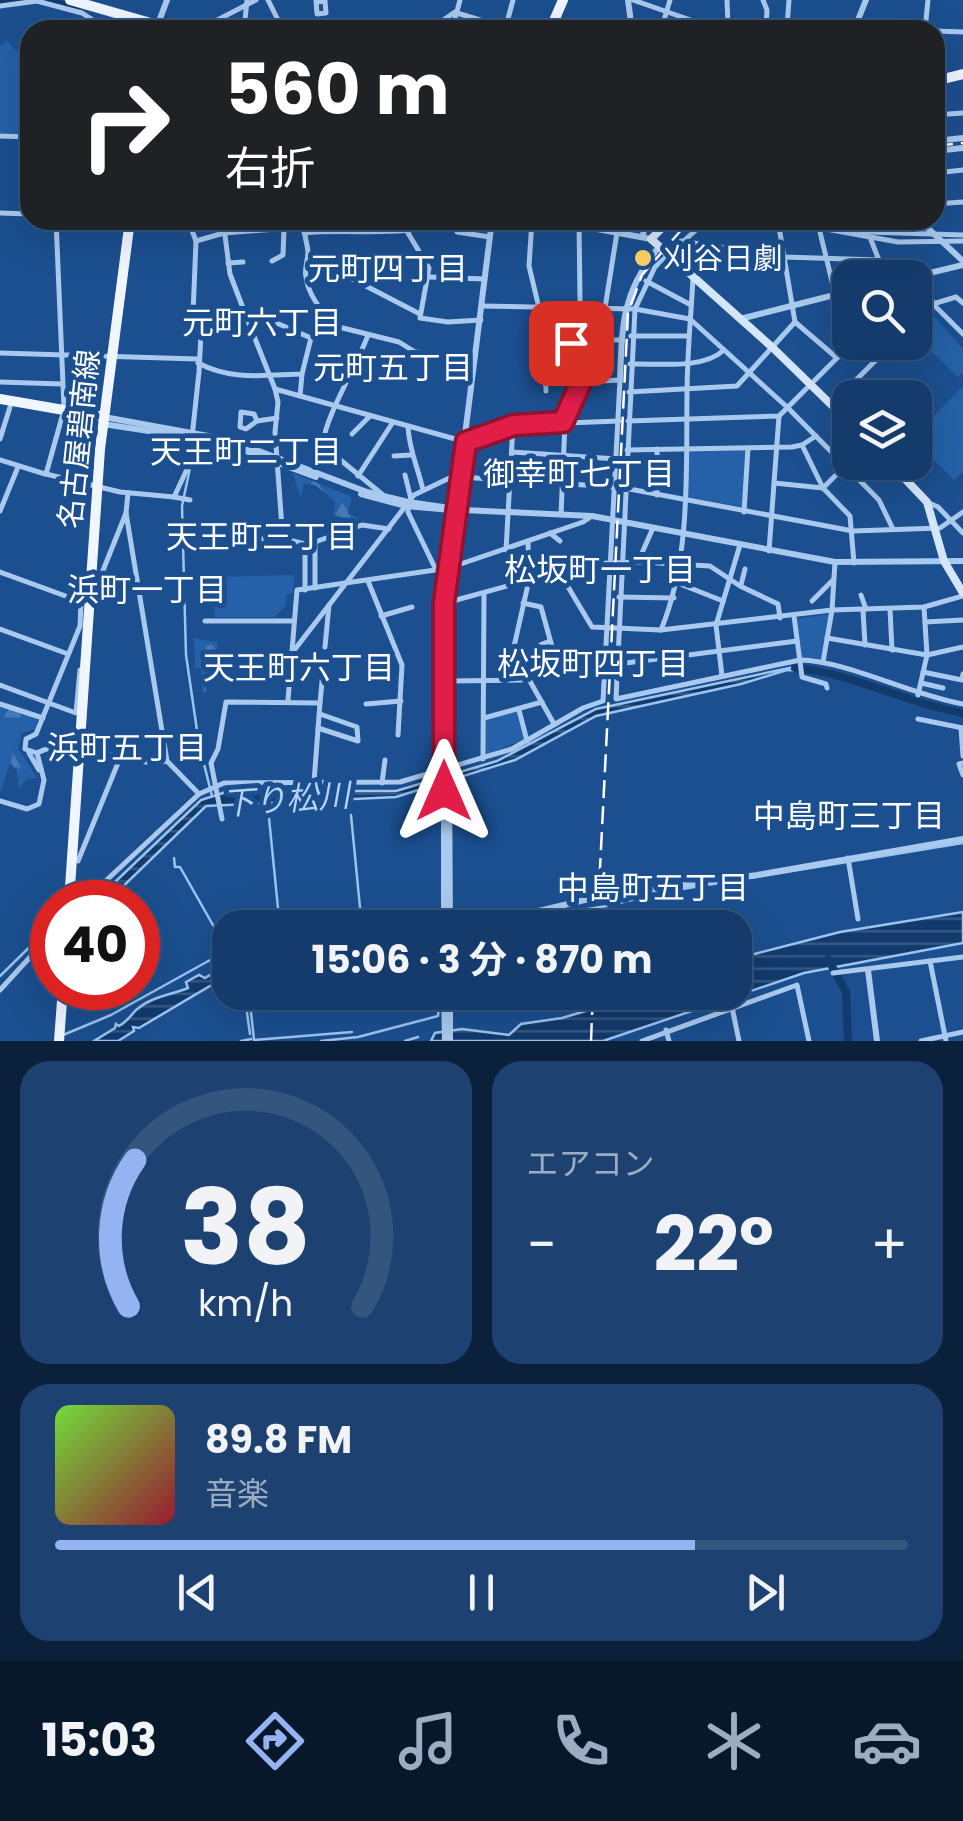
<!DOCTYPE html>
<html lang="ja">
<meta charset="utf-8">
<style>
body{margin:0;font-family:Poppins,"Noto Sans JP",sans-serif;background:#1d4271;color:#f1f3f6;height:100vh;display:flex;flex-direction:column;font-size:38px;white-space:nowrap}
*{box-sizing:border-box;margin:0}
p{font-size:32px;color:#9dadc1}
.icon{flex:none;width:55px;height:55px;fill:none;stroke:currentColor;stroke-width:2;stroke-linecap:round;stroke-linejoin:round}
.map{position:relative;height:1041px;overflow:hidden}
.drawer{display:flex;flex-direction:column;gap:20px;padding:20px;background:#0b203b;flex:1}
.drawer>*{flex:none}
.hud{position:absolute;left:20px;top:20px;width:925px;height:210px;border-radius:30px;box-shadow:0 10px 40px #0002,0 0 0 2px #33557e;background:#202124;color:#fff;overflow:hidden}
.buttons{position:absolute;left:832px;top:260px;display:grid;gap:20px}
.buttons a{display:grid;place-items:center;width:100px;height:100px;border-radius:20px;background:#143b6b;box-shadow:0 10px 40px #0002,0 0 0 2px #33557e;font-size:50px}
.speed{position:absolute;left:30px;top:880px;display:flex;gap:20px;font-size:50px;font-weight:700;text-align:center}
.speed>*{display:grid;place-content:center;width:130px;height:130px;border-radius:50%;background:#143b6b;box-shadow:0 10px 40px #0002,0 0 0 2px #33557e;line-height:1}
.speed .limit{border:15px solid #d22;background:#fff;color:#111}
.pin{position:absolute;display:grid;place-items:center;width:85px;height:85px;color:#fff;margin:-42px;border-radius:20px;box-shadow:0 5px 15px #0006}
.me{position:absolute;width:110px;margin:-55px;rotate:0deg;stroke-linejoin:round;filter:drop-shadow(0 0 8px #0008)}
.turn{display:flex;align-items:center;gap:35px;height:210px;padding:0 40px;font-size:45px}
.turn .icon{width:130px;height:130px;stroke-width:2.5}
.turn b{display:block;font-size:70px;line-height:85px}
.big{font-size:75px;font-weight:700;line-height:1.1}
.drawer .tile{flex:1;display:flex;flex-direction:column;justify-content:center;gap:15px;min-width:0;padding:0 35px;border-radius:30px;background:#1d4271}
.drawer .dial{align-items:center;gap:0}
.dial svg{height:260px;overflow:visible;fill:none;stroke:#33557e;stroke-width:7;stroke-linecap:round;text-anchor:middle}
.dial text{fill:#f1f3f6;stroke:none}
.song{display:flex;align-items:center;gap:30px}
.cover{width:120px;height:120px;border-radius:15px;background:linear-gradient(135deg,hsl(100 70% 55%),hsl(350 70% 35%))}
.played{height:10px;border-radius:5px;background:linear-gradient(90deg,#95b2f1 75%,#33557e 75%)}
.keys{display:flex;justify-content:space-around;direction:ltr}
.heat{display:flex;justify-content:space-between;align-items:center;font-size:55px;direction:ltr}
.drawer .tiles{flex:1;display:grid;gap:20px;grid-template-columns:1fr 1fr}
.tile:last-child{grid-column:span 2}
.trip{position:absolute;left:212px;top:910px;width:540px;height:100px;border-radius:30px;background:#143b6b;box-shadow:0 10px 40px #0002,0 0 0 2px #33557e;font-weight:700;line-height:100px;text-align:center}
.dock{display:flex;height:160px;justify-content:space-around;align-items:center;background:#08182b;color:#9dadc1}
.dock .icon{width:70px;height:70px}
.dock .selected{color:#95b2f1}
.dock b{font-size:45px;color:#f1f3f6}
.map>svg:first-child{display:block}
.forest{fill:url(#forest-firs)}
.cemetery{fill:url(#cemetery-stones)}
.park{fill:#2461a8}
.water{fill:url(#water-rules);stroke:#9cc4f0;stroke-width:2.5}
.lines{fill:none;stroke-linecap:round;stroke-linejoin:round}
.stream{stroke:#9cc4f0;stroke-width:2.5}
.river{stroke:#123a6d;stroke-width:8}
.minor{stroke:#a9c9ee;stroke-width:5}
.tertiary{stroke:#a9c9ee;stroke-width:6}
.secondary{stroke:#d6e6fa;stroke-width:8}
.primary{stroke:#f0f6ff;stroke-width:10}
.rail{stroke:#fff;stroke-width:2.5;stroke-dasharray:18 8;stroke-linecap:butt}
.route-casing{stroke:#92132f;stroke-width:25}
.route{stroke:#e11d48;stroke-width:18}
.poi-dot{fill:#ffd166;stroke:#1b4f8f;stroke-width:4}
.labels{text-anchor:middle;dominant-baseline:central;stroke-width:10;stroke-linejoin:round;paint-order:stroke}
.poi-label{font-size:30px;fill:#fff;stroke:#1b4f8f;text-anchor:start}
.street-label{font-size:30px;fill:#fff;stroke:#1b4f8f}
.neighbourhood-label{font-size:32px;fill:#fff;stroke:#1b4f8f}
.water-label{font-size:32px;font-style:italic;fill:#b5d3f5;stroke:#1b4f8f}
</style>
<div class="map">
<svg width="963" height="1041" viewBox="0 0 963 1041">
<defs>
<pattern id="forest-firs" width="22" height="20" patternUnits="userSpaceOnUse" patternTransform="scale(2.5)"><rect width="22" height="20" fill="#2461a8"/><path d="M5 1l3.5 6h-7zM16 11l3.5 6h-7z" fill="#4579b5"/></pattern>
<pattern id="cemetery-stones" width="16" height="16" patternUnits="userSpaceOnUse" patternTransform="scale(2.5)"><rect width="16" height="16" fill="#2461a8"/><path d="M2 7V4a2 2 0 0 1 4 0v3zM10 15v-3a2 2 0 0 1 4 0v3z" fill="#4579b5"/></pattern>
<pattern id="water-rules" width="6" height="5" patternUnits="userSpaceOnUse" patternTransform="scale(2.5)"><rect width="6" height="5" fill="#123a6d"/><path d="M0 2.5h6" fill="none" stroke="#365883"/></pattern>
</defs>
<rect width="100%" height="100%" fill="#1b4f8f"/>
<g class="forest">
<path d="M293,473L352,497L348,514L357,517V522L334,515L335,501L315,485L304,484L301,499Z"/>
<path d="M0,704L38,717L35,729L22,733L18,748L37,778L27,779L19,788L17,772L10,762L22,726L0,719Z"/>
</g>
<path class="cemetery" d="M194,638L217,642L218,656H214C214,669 206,677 206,692H202L201,668H195Z"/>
<g class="park">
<path d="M7,40L16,51L30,42V134L0,133V46Z"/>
<path d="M933,315L963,349V372L958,377L915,335Z"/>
<path d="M963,386V472L954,480L915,441V435Z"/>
<path d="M747,450L742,507L687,497L688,451Z"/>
<path d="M294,575L293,593L287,595L286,605L275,617H215L212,577Z"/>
<path d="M829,614L821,659L802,658L797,619Z"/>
<path d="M518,711L525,739L486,755V720Z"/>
<path d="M0,719L22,726L0,794Z"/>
</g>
<g class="water">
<path d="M799,666L800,671L787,670L741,684L596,716L515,760L396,797L206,806L107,902H94L201,800L229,791H396L497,761L596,709Z"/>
<path d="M963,912V943L804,973L603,1041H431L435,1033L462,1029L509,1035L521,1024L562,1018L647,993L735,992V959L840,932Z"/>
<path d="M230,963V974L139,1028L133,1027L134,1031L118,1041H94L115,1028L116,1024L119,1026C128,1021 131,1015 136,1010C152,996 171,995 188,988L186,982L199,975L205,978Z"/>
</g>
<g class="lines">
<g class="stream">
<path d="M190,468L182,506L186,655L199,744L212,796"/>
<path d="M351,815L362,928"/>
<path d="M269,818L280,928"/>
<path d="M174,858L175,867H180L226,948"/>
<path d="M466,928L607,906L664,892L963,843"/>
<path d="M0,976L52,925"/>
<path d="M244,992L250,1034"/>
<path d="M249,996L296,992"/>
<path d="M319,996L360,992"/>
<path d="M249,1001L312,996"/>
<path d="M250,1003L254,1040"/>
<path d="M63,1035L111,1015L230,949"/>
<path d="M254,1040L352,1032"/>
<path d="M241,1041L251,1039"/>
<path d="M321,1041L358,1037L438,1016L440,992"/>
<path d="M405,1041L418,1037"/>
</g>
<g class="river">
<path d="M45,0L76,9"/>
<path d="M0,2L20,0"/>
<path d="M795,668C853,673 905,703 963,713"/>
<path d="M828,959L846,992L848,1041"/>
</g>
<g class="minor">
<path d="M268,0L283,30"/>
<path d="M316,0L317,14L326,13L325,1L316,2"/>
<path d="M633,0L699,23L907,30"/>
<path d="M727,0L728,25"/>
<path d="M763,0L767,10L766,26"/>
<path d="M0,6L37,1L82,13L108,30"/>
<path d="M457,13L480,20"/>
<path d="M555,20L661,25"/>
<path d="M531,21L552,24"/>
<path d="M787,27L789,0"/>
<path d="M198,30L256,0"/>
<path d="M244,30L247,0"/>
<path d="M438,30L439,23L455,12"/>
<path d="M452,30L460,0"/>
<path d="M505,30L513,0"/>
<path d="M661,30L670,0"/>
<path d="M925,30L928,0"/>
<path d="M935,31L963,32"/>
<path d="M937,99L941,140"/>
<path d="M935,115L963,113"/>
<path d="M0,136L30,137"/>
<path d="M935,173L963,170"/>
<path d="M935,204L963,202"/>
<path d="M0,213L30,214"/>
<path d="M56,220L64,408"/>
<path d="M306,220C302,232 307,240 308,252C308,260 304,269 306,277C308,297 324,310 331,328"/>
<path d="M404,220L408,233L429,268L420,318L448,322L481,320"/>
<path d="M532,220L529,266L544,329L546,391"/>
<path d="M707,220L655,267L635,309L616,699L800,660C848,661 910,695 963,704"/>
<path d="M776,220L898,242L963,241"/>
<path d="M805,220L867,232L963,235"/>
<path d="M453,221L457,232L490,237"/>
<path d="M778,221L795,322L837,358"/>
<path d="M819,228L836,298L850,318"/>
<path d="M304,233C354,228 406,239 453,220"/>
<path d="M871,240L886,278"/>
<path d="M196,241L224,233L303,227"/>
<path d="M681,241L784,257L879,260"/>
<path d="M308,256L420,314"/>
<path d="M272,261L283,255L284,229"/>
<path d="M228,263L243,262"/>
<path d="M925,275L933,304L963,334"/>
<path d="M429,277L485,279"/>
<path d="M352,279L358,268"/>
<path d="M646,281L691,305"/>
<path d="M482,306L635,309L690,319L787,407L879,500L893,529"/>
<path d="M605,308L619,220"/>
<path d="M915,321L933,304L956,297L963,303"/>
<path d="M839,322L846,314"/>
<path d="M201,334L221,330L246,316L230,274L223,220"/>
<path d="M368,335C359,361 324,420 324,440L332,453L383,495"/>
<path d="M631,336H688"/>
<path d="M579,339L621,340"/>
<path d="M874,342L884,352"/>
<path d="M545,347L579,342"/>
<path d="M0,353L197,359"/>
<path d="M198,363C232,381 265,375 302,374L311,338"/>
<path d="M630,364C659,363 702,370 724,350"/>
<path d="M0,382L62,384"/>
<path d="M275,389L246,316L265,318L311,338L343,328L399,342L415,352L475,357"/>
<path d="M629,392L737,386L795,322"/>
<path d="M300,396L302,374"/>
<path d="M832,404L894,342"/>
<path d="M62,417L46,474L120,492L174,497L189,465L199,372L201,334L193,314L196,241L188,220"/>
<path d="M257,421L246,429L240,427L241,412L254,414L257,421L277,418"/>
<path d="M563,421L581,382L579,220"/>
<path d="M628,421L779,416L853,342"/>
<path d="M408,427C409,450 418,467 423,490"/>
<path d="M352,434L370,416"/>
<path d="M0,439L10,407"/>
<path d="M802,445L823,488L850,516L854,563"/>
<path d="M627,450L792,447L802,445L816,436"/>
<path d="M512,452L617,459"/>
<path d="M394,456L411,455"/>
<path d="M0,460L45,474"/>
<path d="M405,475L411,499"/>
<path d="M358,476L393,422"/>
<path d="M461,477L615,487"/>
<path d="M774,483L823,488L850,461"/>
<path d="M592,486L593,459"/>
<path d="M624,488L853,531L940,528L963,512"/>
<path d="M657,495V449"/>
<path d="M174,497L190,500"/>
<path d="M927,502L938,507L963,533"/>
<path d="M408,505V512L436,570"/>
<path d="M0,511L18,467"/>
<path d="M744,512L748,448"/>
<path d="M126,513L167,761L199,794"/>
<path d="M561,515L565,423"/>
<path d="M550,533L560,541"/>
<path d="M246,539H285"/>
<path d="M528,541L529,580L513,651L554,724"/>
<path d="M315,542L362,525L389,529"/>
<path d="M305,544L315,542V588"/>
<path d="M506,550L513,425"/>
<path d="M769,551L779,416"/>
<path d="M638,562L653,528"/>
<path d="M555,565L592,627L661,630C691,557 686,472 687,394C687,355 691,317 693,278"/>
<path d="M0,572L82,602"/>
<path d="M368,581L402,665L398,735"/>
<path d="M675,582L723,601"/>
<path d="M741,585L745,569"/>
<path d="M305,590V544L285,539L282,528L275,432L278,402L275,389L466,442L513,425L619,421"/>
<path d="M94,593L126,513L128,493"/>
<path d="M861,595L866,609"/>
<path d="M619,597L674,598"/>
<path d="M812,601L833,580"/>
<path d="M81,602L80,626L36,734L26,739L25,749L37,753C77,731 124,770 167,761"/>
<path d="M449,602L529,580L555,565L639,562L710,566L740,586L778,604L780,618"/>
<path d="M924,607L927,655L963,647"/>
<path d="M890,609L892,650"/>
<path d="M863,610L865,645"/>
<path d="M381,616L412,607"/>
<path d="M794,616L802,677L826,684L827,688"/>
<path d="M205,621H294"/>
<path d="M925,622L963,620"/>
<path d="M0,629L68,654"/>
<path d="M661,630L832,610L924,607L963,596"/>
<path d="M827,638L927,655L918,695"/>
<path d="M540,645L550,641"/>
<path d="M325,647L329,605"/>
<path d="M292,653L414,495L462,472"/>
<path d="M823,662L832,610L835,562"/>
<path d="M618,664L797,641"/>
<path d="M923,672L962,680L963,674"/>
<path d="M722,676L716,625L740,545"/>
<path d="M449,681L522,680L556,661L541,607L523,603"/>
<path d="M921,683L943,688"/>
<path d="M0,685L76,713L80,670"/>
<path d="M288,700L297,590L449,568L583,522L592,516"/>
<path d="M0,704L43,718"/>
<path d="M366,704L401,701"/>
<path d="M519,710L527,741"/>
<path d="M484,718L542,702"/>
<path d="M918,719L963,728"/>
<path d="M318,728L358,741L357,727L320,714"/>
<path d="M961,728L963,756"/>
<path d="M29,753L39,770"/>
<path d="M483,759L484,594"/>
<path d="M963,763L959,764L963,775"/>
<path d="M314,782L320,703"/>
<path d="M382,783L385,760"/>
<path d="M0,801L27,809L39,804L44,780L37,753"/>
<path d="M222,819L211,763L218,749L226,702L320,703L324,661L290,658"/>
<path d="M848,858L858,919"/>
<path d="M78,861L120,758"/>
<path d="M83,902L199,794L224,783L400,782L512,749L583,708L603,701L620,380L581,382"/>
<path d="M930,961L946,1041"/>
<path d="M833,973L963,957"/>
<path d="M0,990L52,933"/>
<path d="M732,1007L739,1041"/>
<path d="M666,1030L669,1041"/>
<path d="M642,1041L797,985L809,1041"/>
<path d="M921,1041L963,1032"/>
</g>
<g class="tertiary">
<path d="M628,0L632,30"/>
<path d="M158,24L167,0"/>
<path d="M854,30L866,0"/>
<path d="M935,141L963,138"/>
<path d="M935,151L963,148"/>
<path d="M549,220L651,239"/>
<path d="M919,220L963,261"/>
<path d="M643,235L644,229L653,220"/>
<path d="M909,278L963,265"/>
<path d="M740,319L850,291"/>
<path d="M620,380C622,324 622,292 659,247"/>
<path d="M104,417L230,440L367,492L408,502L464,510L592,516L835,562L963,561"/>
<path d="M103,424L221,442L316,477"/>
<path d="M361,494L406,506L451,510"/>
<path d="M445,920L522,915L593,898L757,875L963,839"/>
<path d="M444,928V602L492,220"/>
<path d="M450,928L448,617L451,579"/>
<path d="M868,970L877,1041"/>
<path d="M444,992L445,1041"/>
<path d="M450,1041V992"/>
</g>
<g class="secondary">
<path d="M670,220L651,239L773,348L850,423"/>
<path d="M889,462L927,502L944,561L963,593"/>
</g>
<g class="primary">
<path d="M70,0L175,30"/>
<path d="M550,30L563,0"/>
<path d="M935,81L963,74"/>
<path d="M0,399L104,417"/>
<path d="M69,902L100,449L130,220"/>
<path d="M59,1041L63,988"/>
</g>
<g class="rail">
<path d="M935,146L963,143"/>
<path d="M597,928L628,313L642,275L690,220"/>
<path d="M591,1041L593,992"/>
</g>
</g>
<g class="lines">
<g class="route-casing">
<path id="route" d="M444,791V602L466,442L514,425L563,422L581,382L579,342L571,343"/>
</g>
<use href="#route" class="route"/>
</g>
<circle class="poi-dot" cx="643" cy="258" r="10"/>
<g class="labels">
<g class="poi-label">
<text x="663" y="258">刈谷日劇</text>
</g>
<g class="street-label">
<text transform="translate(79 439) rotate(-84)">名古屋碧南線</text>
</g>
<g class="neighbourhood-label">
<text x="388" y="268">元町四丁目</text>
<text x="262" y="322">元町六丁目</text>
<text x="393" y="367">元町五丁目</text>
<text x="246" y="451">天王町二丁目</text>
<text x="579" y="473">御幸町七丁目</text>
<text x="262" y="536">天王町三丁目</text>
<text x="600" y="569">松坂町一丁目</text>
<text x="147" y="589">浜町一丁目</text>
<text x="593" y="663">松坂町四丁目</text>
<text x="299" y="667">天王町六丁目</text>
<text x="127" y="747">浜町五丁目</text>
<text x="849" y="815">中島町三丁目</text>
<text x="653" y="887">中島町五丁目</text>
</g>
<g class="water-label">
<text transform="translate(286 799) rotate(-4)">下り松川</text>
</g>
</g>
</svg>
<div class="buttons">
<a><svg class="icon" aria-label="search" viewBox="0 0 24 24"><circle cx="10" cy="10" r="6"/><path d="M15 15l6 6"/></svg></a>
<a><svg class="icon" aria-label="layers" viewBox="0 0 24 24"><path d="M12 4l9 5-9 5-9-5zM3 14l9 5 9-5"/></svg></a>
</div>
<div class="speed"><div class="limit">40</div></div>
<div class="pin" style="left:571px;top:343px;background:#d93025"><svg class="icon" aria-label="arrive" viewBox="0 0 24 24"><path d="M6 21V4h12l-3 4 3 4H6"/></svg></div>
<svg class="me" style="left:444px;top:791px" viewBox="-20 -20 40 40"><path d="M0-17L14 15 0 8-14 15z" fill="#e11d48" stroke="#fff" stroke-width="4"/></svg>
<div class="trip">15:06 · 3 分 · 870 m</div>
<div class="hud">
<div class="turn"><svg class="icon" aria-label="right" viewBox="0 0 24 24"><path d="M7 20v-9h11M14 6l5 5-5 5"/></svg><div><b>560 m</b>右折</div></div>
</div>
</div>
<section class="drawer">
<div class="tiles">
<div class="tile dial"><svg viewBox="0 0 100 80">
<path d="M14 69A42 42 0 1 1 86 69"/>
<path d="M14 69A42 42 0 0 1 16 24" stroke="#95b2f1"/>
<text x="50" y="56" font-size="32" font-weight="700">38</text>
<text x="50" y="72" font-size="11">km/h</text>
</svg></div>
<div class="tile"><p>エアコン</p>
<div class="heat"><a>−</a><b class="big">22°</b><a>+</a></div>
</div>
<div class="tile">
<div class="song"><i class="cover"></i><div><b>89.8 FM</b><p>音楽</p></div></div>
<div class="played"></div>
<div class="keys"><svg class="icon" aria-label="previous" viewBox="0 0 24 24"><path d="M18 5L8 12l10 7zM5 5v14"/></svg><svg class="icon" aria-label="pause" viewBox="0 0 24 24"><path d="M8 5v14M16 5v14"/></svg><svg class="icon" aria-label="next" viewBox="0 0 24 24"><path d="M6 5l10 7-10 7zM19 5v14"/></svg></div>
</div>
</div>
</section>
<nav class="dock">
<b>15:03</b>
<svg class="icon selected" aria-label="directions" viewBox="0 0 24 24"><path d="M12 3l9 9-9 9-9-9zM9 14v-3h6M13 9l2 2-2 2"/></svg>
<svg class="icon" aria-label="music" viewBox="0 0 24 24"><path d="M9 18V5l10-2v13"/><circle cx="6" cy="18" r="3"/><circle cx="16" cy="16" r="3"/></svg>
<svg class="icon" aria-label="phone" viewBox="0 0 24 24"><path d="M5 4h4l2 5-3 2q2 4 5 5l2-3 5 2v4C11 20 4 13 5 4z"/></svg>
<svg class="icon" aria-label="climate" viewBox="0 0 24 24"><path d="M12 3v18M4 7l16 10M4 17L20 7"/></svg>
<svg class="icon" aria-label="car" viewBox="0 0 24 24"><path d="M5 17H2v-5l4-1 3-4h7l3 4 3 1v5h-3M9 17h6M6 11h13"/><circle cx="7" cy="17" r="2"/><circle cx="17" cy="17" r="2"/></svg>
</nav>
